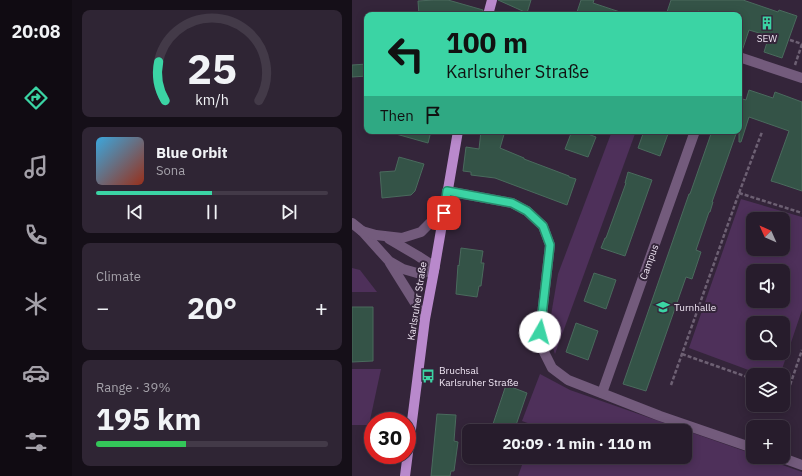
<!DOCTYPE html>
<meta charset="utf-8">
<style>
body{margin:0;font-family:"IBM Plex Sans",sans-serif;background:#2f2534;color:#f1f3f6;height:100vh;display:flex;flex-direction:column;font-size:15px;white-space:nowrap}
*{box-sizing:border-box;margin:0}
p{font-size:13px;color:#a4a1a9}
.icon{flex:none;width:22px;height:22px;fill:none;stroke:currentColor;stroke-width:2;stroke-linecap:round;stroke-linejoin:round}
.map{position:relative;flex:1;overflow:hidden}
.sheet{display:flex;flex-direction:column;gap:10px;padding:10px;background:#150f18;width:280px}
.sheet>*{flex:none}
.banner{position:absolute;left:12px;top:12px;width:378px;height:122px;border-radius:8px;box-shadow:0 2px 10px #0003,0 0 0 1px #433a48;background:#3bd4a4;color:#111;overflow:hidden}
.needle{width:26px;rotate:315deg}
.fabs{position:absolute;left:394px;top:212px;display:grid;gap:8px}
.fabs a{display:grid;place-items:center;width:44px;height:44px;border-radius:8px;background:#271c2c;box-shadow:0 2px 10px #0003,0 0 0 1px #433a48;font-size:20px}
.speed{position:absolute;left:12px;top:412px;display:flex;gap:8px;font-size:20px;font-weight:700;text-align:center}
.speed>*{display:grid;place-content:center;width:52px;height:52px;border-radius:50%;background:#271c2c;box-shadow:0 2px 10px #0003,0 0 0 1px #433a48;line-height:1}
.speed .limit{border:6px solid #d22;background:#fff;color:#111}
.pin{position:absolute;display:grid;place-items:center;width:34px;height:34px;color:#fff;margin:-17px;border-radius:8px;box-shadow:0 2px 6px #0006}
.me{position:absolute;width:44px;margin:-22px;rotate:7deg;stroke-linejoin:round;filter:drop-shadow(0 0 3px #0008)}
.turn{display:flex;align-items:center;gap:14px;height:84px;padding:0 16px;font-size:18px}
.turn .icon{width:52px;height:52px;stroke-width:2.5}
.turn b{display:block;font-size:28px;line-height:34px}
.then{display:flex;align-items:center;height:38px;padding:0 16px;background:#0003;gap:8px;font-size:15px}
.big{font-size:30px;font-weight:800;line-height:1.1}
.sheet .widget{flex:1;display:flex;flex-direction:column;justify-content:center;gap:6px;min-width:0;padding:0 14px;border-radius:8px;background:#2f2534}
.sheet .dial{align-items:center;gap:0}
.dial svg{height:104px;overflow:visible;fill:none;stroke:#433a48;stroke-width:7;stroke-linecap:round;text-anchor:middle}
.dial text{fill:#f1f3f6;stroke:none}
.song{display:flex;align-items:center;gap:12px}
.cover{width:48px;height:48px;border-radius:6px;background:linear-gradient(135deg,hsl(200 70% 55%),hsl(10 70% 35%))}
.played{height:4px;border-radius:2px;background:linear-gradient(90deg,#3bd4a4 50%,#433a48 50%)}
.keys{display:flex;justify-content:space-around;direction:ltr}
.heat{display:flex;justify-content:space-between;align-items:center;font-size:22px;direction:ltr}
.charge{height:6px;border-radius:3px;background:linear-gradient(90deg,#34c759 39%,#433a48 0)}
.trip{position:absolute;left:110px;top:424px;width:230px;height:40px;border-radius:8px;background:#271c2c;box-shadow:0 2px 10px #0003,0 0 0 1px #433a48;font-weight:800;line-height:40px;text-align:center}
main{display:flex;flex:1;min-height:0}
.tabs{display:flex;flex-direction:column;width:72px;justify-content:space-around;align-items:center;background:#100b12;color:#a4a1a9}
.tabs .icon{width:28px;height:28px}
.tabs .selected{color:#3bd4a4}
.tabs b{font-size:18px;color:#f1f3f6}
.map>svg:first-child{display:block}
.green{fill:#4e305a;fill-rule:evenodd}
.building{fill:#345347;stroke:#4a6a5d}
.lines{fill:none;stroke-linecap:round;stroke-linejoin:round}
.path{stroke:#6d6073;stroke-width:2.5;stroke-dasharray:4 2;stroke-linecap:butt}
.minor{stroke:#735b7c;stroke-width:10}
.major{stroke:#b989cc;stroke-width:10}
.route-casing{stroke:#268a6b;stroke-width:10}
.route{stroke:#3bd4a4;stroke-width:7}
.labels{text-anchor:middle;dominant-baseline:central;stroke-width:4;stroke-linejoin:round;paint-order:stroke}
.poi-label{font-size:10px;fill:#f0e6f4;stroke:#34253a;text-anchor:start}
.street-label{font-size:10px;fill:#f0e6f4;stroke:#34253a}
</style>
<main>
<nav class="tabs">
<b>20:08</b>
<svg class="icon selected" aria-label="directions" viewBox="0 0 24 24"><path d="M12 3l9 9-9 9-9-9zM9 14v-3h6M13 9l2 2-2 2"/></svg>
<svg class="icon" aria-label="music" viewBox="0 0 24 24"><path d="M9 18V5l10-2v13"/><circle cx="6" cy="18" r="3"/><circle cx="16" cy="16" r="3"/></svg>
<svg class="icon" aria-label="phone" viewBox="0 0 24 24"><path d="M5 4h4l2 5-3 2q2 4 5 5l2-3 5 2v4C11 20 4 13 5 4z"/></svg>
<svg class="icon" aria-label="climate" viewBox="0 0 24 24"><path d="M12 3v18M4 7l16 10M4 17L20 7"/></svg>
<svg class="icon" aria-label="car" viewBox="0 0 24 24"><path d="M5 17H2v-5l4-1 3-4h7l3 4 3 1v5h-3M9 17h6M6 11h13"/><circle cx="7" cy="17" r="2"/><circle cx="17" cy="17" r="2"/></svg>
<svg class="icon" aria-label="filters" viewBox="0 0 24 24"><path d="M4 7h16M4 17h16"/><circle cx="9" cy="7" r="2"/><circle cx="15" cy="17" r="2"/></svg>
</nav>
<section class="sheet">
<div class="widget dial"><svg viewBox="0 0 100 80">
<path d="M14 69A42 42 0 1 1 86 69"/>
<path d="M14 69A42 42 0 0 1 9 39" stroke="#3bd4a4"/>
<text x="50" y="56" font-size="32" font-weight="700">25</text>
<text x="50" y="72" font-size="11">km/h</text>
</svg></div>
<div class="widget">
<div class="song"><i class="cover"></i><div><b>Blue Orbit</b><p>Sona</p></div></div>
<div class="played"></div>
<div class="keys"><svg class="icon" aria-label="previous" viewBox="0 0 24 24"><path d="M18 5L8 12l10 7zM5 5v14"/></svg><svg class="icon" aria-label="pause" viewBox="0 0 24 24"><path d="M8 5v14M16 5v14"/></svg><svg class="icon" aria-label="next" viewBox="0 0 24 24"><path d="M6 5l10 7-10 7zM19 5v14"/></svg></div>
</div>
<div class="widget"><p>Climate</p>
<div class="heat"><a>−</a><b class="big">20°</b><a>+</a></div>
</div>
<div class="widget"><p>Range · 39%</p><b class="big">195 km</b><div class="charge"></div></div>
</section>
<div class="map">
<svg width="450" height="476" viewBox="0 0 450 476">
<rect width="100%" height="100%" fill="#34253a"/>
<g class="green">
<path d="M260,131H284L203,354L196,333L206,274Z"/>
<path d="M389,199L450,217V310L428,375H410L337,348ZM401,219H431V249H401ZM401,271H431V301H401ZM401,323H431V353H401Z"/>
<path d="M0,268L8,270L25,292H0Z"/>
<path d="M0,369H29L17,425H0Z"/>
<path d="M188,374L218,390L401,454V457H408L450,472V476H166L173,457H333V431H183L184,426L170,421Z"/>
</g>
<g class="building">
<path d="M82,0H96L131,10L130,15H67L66,1Z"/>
<path d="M146,0H179L175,13Z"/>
<path d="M229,0H242L241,3L271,13L270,15H224Z"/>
<path d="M319,0H391L426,12L427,10L445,16L430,58L412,52L417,36L397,30L390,51H387V15H357L346,11L345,15H314Z"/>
<path d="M15,64V76L0,77V65Z"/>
<path d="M397,90L421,98L423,92L450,102V191L426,183L419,181L437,131L397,117L389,142H387V98L394,100Z"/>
<path d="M45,131H79L76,143L44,134Z"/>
<path d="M129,131H153L148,148L172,158V159L217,176V177L224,179L215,205L143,178L119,175V172L111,171L114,147L127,149Z"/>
<path d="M220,131H228L244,137L236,157L213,149Z"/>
<path d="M292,131H317L308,156L286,148Z"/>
<path d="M360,131H385L360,202H361L358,212H357L344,250L349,252L340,279L334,277L294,391L271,384L337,194H338Z"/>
<path d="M47,157L72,164L63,191L59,195L30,198L28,172L43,171Z"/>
<path d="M276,172L300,180L273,256L249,248L253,238H254L274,183H273Z"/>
<path d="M109,248L131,251L129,263H132L129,286H127L125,297L104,294L106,265L107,266Z"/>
<path d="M242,273L264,280L254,309L232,301Z"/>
<path d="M0,307H21V361L0,362Z"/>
<path d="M224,323L246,331L236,360L214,352Z"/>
<path d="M154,385L175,393L162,431H146L147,427L141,424Z"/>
<path d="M85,414L104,415L102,441L106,442L102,471H99L98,476H79Z"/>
</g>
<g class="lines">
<g class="path">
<path d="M438,40L450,44"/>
<path d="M443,65L450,44"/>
<path d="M387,193L450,213"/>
<path d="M330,354L401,379"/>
<path d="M319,385L387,193L410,132"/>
<path d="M431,389L436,391L450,350"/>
</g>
<g class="minor">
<path d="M387,57L450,78"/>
<path d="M95,191L160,203L175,211L191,226L198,245L188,332L192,352L200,368L216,380L308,416L401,448"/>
<path d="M0,223L10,231L37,261L51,269L65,273L82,271"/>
<path d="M10,231L24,235L50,238L69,232L81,220L94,199"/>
<path d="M37,239L66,256L83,267"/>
<path d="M38,263L73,319"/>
<path d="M250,393L343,131"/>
<path d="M428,457L450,465"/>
</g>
<g class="major">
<path d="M136,15L140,0"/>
<path d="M53,476L73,319L82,271L106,131"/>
</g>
</g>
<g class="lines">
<g class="route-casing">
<path id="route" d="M92,213L95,191L160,203L175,211L191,226L198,245L188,332"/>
</g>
<use href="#route" class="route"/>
</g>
<defs>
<g id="building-bare" transform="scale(1.08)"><path d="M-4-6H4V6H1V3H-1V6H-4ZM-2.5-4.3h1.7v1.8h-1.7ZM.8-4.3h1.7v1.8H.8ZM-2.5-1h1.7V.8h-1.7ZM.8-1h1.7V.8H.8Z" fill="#3bd4a4" stroke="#34253a" stroke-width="2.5" paint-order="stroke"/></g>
<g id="school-bare" transform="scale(1.08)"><path d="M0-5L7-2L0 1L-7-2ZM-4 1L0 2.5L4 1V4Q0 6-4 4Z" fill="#3bd4a4" stroke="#34253a" stroke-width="2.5" paint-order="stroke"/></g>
<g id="bus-bare" transform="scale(1.08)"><path d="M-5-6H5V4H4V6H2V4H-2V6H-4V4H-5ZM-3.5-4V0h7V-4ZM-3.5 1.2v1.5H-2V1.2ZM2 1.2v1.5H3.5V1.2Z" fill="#3bd4a4" stroke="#34253a" stroke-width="2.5" paint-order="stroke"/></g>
</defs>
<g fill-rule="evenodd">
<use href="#building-bare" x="415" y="23"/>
<use href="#school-bare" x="311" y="307"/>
<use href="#bus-bare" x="76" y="376"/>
</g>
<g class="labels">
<g class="poi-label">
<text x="415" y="38" text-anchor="middle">SEW</text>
<text x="322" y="307">Turnhalle</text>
<text x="87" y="370">Bruchsal<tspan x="87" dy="12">Karlsruher Straße</tspan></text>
</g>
<g class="street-label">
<text transform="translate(297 262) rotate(-70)">Campus</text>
<text transform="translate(65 301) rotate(-81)">Karlsruher Straße</text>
</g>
</g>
</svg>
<div class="fabs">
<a><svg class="needle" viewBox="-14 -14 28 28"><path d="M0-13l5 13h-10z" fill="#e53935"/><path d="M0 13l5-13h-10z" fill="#a4a1a9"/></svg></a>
<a><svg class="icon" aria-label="sound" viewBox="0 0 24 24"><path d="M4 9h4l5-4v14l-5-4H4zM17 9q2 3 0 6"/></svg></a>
<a><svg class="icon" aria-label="search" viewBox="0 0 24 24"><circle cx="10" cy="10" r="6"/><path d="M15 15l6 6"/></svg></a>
<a><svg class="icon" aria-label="layers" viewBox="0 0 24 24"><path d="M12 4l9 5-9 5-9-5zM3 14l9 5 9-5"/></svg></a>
<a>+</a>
</div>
<div class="speed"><div class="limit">30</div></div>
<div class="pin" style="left:92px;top:213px;background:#d93025"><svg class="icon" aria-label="arrive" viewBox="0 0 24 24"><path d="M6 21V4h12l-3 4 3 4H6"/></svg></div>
<svg class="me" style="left:188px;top:332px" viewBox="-20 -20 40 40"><circle r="19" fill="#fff"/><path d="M0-13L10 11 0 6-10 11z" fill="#3bd4a4"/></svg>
<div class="trip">20:09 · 1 min · 110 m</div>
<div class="banner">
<div class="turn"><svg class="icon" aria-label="left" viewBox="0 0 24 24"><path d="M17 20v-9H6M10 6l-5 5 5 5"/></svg><div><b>100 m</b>Karlsruher Straße</div></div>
<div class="then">Then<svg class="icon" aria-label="arrive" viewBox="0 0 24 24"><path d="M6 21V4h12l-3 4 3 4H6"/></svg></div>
</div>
</div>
</main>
